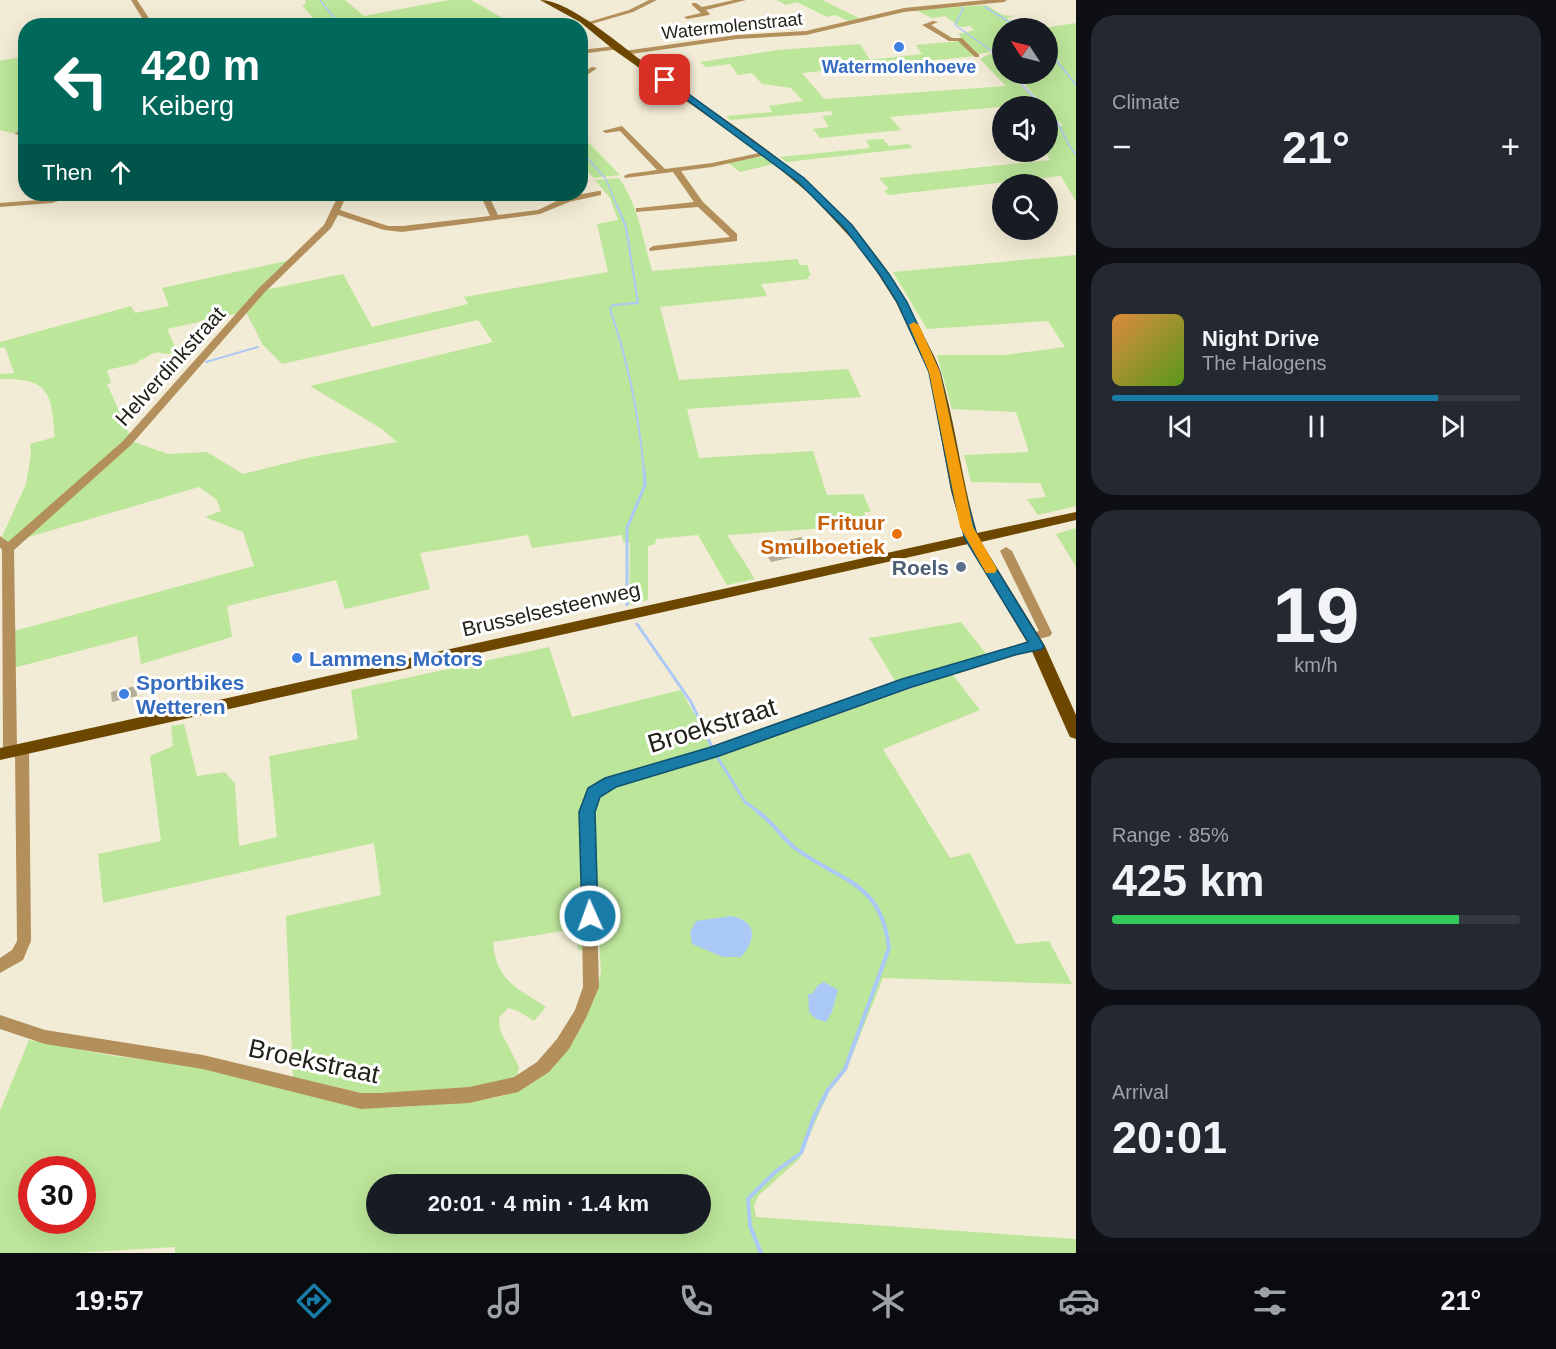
<!DOCTYPE html>
<meta charset="utf-8">
<style>
body{margin:0;font-family:Arial,sans-serif;background:#242831;color:#f1f3f6;height:100vh;display:flex;flex-direction:column;font-size:22px;white-space:nowrap}
*{box-sizing:border-box;margin:0}
p{font-size:20px;color:#9ea1a6}
.icon{flex:none;width:33px;height:33px;fill:none;stroke:currentColor;stroke-width:2;stroke-linecap:round;stroke-linejoin:round}
.map{position:relative;flex:1;overflow:hidden}
.panel{display:flex;flex-direction:column;gap:15px;padding:15px;background:#0d0f14;width:480px}
.panel>*{flex:none}
.guide{position:absolute;left:18px;top:18px;width:570px;height:183px;border-radius:24px;box-shadow:0 6px 24px #0002;background:#00695c;color:#fff;overflow:hidden}
.needle{width:39px;rotate:305deg}
.fabs{position:absolute;left:992px;top:18px;display:grid;gap:12px}
.fabs a{display:grid;place-items:center;width:66px;height:66px;border-radius:50%;background:#171b24;box-shadow:0 6px 24px #0002;font-size:30px}
.speed{position:absolute;left:18px;top:1156px;display:flex;gap:12px;font-size:30px;font-weight:700;text-align:center}
.speed>*{display:grid;place-content:center;width:78px;height:78px;border-radius:50%;background:#171b24;box-shadow:0 6px 24px #0002;line-height:1}
.speed .limit{border:9px solid #d22;background:#fff;color:#111}
.pin{position:absolute;display:grid;place-items:center;width:51px;height:51px;color:#fff;margin:-26px;border-radius:12px;box-shadow:0 3px 9px #0006}
.me{position:absolute;width:66px;margin:-33px;rotate:358deg;stroke-linejoin:round;filter:drop-shadow(0 0 4px #0008)}
.turn{display:flex;align-items:center;gap:21px;height:126px;padding:0 24px;font-size:27px}
.turn .icon{width:78px;height:78px;stroke-width:2.5}
.turn b{display:block;font-size:42px;line-height:51px}
.then{display:flex;align-items:center;height:57px;padding:0 24px;background:#0003;gap:12px;font-size:22px}
.big{font-size:45px;font-weight:800;line-height:1.1}
.panel .tile{flex:1;display:flex;flex-direction:column;justify-content:center;gap:9px;min-width:0;padding:0 21px;border-radius:24px;background:#242831}
.panel .dial{align-items:center;gap:0}
.dial b{font-size:78px;line-height:1}
.song{display:flex;align-items:center;gap:18px}
.cover{width:72px;height:72px;border-radius:9px;background:linear-gradient(135deg,hsl(30 70% 55%),hsl(90 70% 35%))}
.played{height:6px;border-radius:3px;background:linear-gradient(90deg,#187ca7 80%,#363941 80%)}
.keys{display:flex;justify-content:space-around;direction:ltr}
.heat{display:flex;justify-content:space-between;align-items:center;font-size:33px;direction:ltr}
.charge{height:9px;border-radius:4px;background:linear-gradient(90deg,#34c759 85%,#363941 0)}
.trip{position:absolute;left:366px;top:1174px;width:345px;height:60px;border-radius:30px;background:#171b24;box-shadow:0 6px 24px #0002;font-weight:800;line-height:60px;text-align:center}
.menu{display:flex;height:96px;justify-content:space-around;align-items:center;background:#090b0e;color:#9ea1a6}
.menu .icon{width:42px;height:42px}
.menu .on{color:#187ca7}
.menu b{font-size:27px;color:#f1f3f6}
main{display:flex;flex:1;min-height:0}
.map>svg:first-child{display:block}
.green{fill:#bce69a;fill-rule:evenodd}
.water{fill:#abc9f6}
.lines{fill:none;stroke-linecap:round;stroke-linejoin:round}
.stream-far3{stroke:#abc9f6;stroke-width:1.5}
.stream-far2{stroke:#abc9f6;stroke-width:2}
.stream-far1{stroke:#abc9f6;stroke-width:3}
.stream{stroke:#abc9f6;stroke-width:4}
.building{fill:#b3ac97}
.minor{fill:#b38f5c;fill-rule:evenodd}
.major{fill:#6d4700;fill-rule:evenodd}
.route{fill:#187ca7;stroke:#10516d;stroke-width:1.5}
.slow{fill:#f59e0b}
.shop-dot{fill:#3f7fe0;stroke:#fff;stroke-width:2}
.food-dot{fill:#e8710a;stroke:#fff;stroke-width:2}
.service-dot{fill:#5c6f8a;stroke:#fff;stroke-width:2}
.labels{text-anchor:middle;dominant-baseline:central;stroke-width:6;stroke-linejoin:round;paint-order:stroke}
.far-street-label{font-size:18px;fill:#242119;stroke:#fff}
.far-shop-label{font-size:18px;font-weight:bold;fill:#366cbe;stroke:#fff}
.street-label{font-size:21px;fill:#242119;stroke:#fff}
.food-label{font-size:21px;font-weight:bold;fill:#c56008;stroke:#fff;text-anchor:end}
.service-label{font-size:21px;font-weight:bold;fill:#4e5e75;stroke:#fff;text-anchor:end}
.shop-label{font-size:21px;font-weight:bold;fill:#366cbe;stroke:#fff;text-anchor:start}
.near-street-label{font-size:26px;fill:#242119;stroke:#fff}
</style>
<main>
<div class="map">
<svg width="1076" height="1253" viewBox="0 0 1076 1253">
<rect width="100%" height="100%" fill="#f2ebd5"/>
<g class="green">
<path d="M305,0H345L364,16L449,0H471L515,25H319L302,5L306,4Z"/>
<path d="M777,0H822L861,19L851,22L835,15L827,17L797,2L786,5Z"/>
<path d="M986,5L1003,15L1015,16L1006,18L1021,28H1002V55L990,49L988,50L991,52L977,54L958,34L974,30L970,26L960,27L945,16L932,18L916,10Z"/>
<path d="M1076,23V202L1061,176L888,195L884,190L889,189L879,178L1050,160L1045,152L1047,112L1056,121L1057,126H1063L1026,86L1020,74H1047V28H1043Z"/>
<path d="M960,41L976,56L802,73L824,99L1006,86L980,59L992,53L1002,57V74H1015L1020,85L1042,106L1021,105L890,117L901,130L820,138L813,129L829,127L822,116L833,115L831,111L730,120L726,116L772,112L769,106L803,101L791,88L762,84L752,73L738,75L730,64L706,67L700,62L778,50L860,44L870,60L922,54L916,45Z"/>
<path d="M25,56V130L11,133L0,130V61Z"/>
<path d="M580,132L585,136L583,137L620,175L594,178L581,165Z"/>
<path d="M883,139L889,146L909,144L912,148L787,162L780,157L870,148L866,140Z"/>
<path d="M763,156L774,164L740,172L728,163Z"/>
<path d="M619,178C638,205 643,239 652,271L797,259L800,265H807L811,276H808L809,279L761,284L767,296L660,307L679,380L848,369L861,397L687,409L699,458L813,451L827,495L863,494L871,512H864L868,525L727,535L755,579L727,585L698,535L656,539L655,544L648,546V600L629,605L630,543L623,542L622,535L532,548L528,535L420,553L430,589L345,609L336,580L227,606L232,637L141,664L137,636L13,668L14,631L254,566L243,532L205,517L221,511L216,499L199,487L22,539L131,441L168,454L207,452L243,474L311,457L397,442L382,429L310,386L493,342L478,320L282,364L263,345L246,312L265,290L343,274L372,327L468,304L464,297L608,272L597,224L618,220L610,198L595,180Z"/>
<path d="M1076,255V506L1038,515L1027,499L1046,497L1040,483L971,482L964,455L1029,452L1016,412L952,409L937,355H1004L1065,347L1048,321L927,329L893,272Z"/>
<path d="M291,260L239,313L167,329L176,349C166,360 163,349 152,354C147,357 144,359 138,361V363L107,370L111,383L107,384L130,436L11,541L7,542L2,537L26,484L31,454L30,444L55,437C51,390 49,379 0,379V374L14,373L5,347L0,348V342L131,306L135,313L169,306L162,288Z"/>
<path d="M1076,528V567L1056,534Z"/>
<path d="M961,622L987,655L896,682L869,638Z"/>
<path d="M549,647L572,717L681,690L713,748L594,787L581,803L586,950H578L576,929L493,942C496,981 516,987 546,1007L534,1021L518,1011L508,1008L499,1018L500,1030L519,1067L517,1075L491,1085L370,1095L293,1077L286,916L381,895L374,843L103,903L98,854L161,841L150,756L173,746L171,726L184,724L197,776L225,772L235,784L239,846L277,837L269,756L358,739L351,690Z"/>
<path d="M952,674L980,710L883,749L950,858L970,853L1016,944L1049,941L1072,984L883,978L847,1068L830,1089L799,1159L758,1196L754,1207L756,1217L1076,1239V1253H175V1247L73,1253H0V1111L29,1040L114,1056L188,1065L359,1108C386,1109 411,1106 438,1104C459,1102 481,1101 502,1096C557,1082 590,1024 601,972L592,815L599,796L619,784L729,753ZM731,916C757,921 757,939 741,957L693,944ZM32,1170H82V1221H32ZM376,1185H700V1224H376Z"/>
</g>
<g class="water">
<path d="M731,916C757,921 757,939 741,957H723L692,944L690,932L696,921Z"/>
<path d="M824,982L838,990L832,1012L826,1022L816,1019L809,1012L808,994H812L818,985Z"/>
</g>
<g class="lines">
<g class="stream-far3">
<path d="M320,0L341,26"/>
<path d="M961,7L963,9L955,25L992,51"/>
<path d="M985,7L1019,28"/>
<path d="M1047,49L1076,85"/>
<path d="M996,53L1002,57"/>
<path d="M1017,74L1022,85L1043,106"/>
<path d="M1047,110C1064,126 1062,139 1076,155"/>
<path d="M580,150L605,178"/>
<path d="M606,179L617,206"/>
</g>
<g class="stream-far2">
<path d="M617,205L626,227L638,303L613,305L610,309C629,364 639,414 644,472"/>
<path d="M206,362L258,347"/>
</g>
<g class="stream-far1">
<path d="M627,605V528L645,485L644,470"/>
<path d="M637,624L691,702L712,747"/>
<path d="M718,758L745,802L760,813"/>
</g>
<path class="stream" d="M758,812C774,823 782,838 795,848C840,882 881,880 889,948L845,1069L828,1090L814,1117L801,1153L775,1172L748,1199L750,1226L761,1253"/>
</g>
<g class="building">
<path d="M801,537L812,553L771,562L761,546Z"/>
<path d="M136,686L137,696L112,702L111,692Z"/>
</g>
<g class="lines">
<g class="minor">
<path d="M131,0H137L154,26H147Z"/>
<path d="M649,0H657L633,12L588,25L585,23L629,10Z"/>
<path d="M734,0H746L706,10L710,14L709,15L687,19L684,17L701,13L692,5V3H696L702,7Z"/>
<path d="M985,0H1007L1004,2L904,12L806,35L737,39L624,55L621,53L624,51L737,35L806,31L904,8Z"/>
<path d="M933,21L938,22L931,25L952,38H962L979,55V57H975L958,41H949L922,25Z"/>
<path d="M617,46L620,48L619,49L580,54V50Z"/>
<path d="M592,67L597,68L580,80V74Z"/>
<path d="M622,126L665,169L712,163L769,151L770,153L766,155L712,167L681,171L703,202L737,234V241L650,251L649,249L653,246L730,237L698,207L636,212V208H639L694,202L673,172L625,178L624,176L628,174L657,170L620,131L606,133L602,131Z"/>
<path d="M26,129V133L18,135L14,133Z"/>
<path d="M598,191H601V195L569,202L540,214L402,232L384,230L338,215L331,228L264,293L131,445L14,550L17,747L22,744L27,745L29,749L31,941L23,960L0,973V958L12,950L17,941L15,753L10,756L5,755L3,751L2,550L0,547V536L8,542L123,441L258,289L324,225L339,194H347L340,210L388,226H402L490,216L480,194H488L498,215L538,210L563,198Z"/>
<path d="M69,194H80L52,203L0,207V203L51,199Z"/>
<path d="M1006,547L1012,551L1052,633L1050,636L1032,641L1026,637L1028,634L1039,631L1000,551Z"/>
<path d="M1037,642L1041,643L1043,646L1041,649L1014,654L911,686L719,756L615,786L600,796L594,812L599,987L586,1018L569,1049L549,1072L518,1092L469,1103L361,1109L203,1069L45,1044L0,1029V1015L45,1030L203,1055L361,1093H380L469,1087L514,1077L537,1062L557,1039L575,1010L583,987L580,812L589,789L606,778L712,748L903,680L1014,646Z"/>
</g>
<path class="major" d="M540,0C571,0 627,51 654,70C762,146 862,205 920,329C927,343 937,359 941,374C956,427 962,481 977,533L1076,512V520L981,542L1045,646L1076,715V739L1070,737L1068,733L1030,647L968,544L0,760V748L964,536L951,491L929,372L896,302L864,252L811,195L763,155L614,50L580,22Z"/>
</g>
<path class="route" d="M663,79H668L804,178L852,225L889,274L907,302L940,372L964,490L978,539L1044,646L1042,649L1015,655L912,687L719,756L616,787L600,797L595,812L598,916L596,921H584L582,916L579,812L588,788L605,778L711,747L902,679L1028,642L965,539L952,490L929,372L897,302L880,275L845,229L798,182L663,82Z"/>
<path class="slow" d="M914,322L919,325L940,372L973,527L997,569L995,573H986L960,527L929,372L909,325Z"/>
<g class="shop-dot">
<circle cx="899" cy="47" r="6"/>
<circle cx="297" cy="658" r="6"/>
<circle cx="124" cy="694" r="6"/>
</g>
<circle class="food-dot" cx="897" cy="534" r="6"/>
<circle class="service-dot" cx="961" cy="567" r="6"/>
<g class="labels">
<g class="far-street-label">
<text transform="translate(732 26) rotate(-6)">Watermolenstraat</text>
</g>
<g class="far-shop-label">
<text x="899" y="67">Watermolenhoeve</text>
</g>
<g class="street-label">
<text transform="translate(170 366) rotate(-48)">Helverdinkstraat</text>
<text transform="translate(551 609) rotate(-13)">Brusselsesteenweg</text>
</g>
<g class="food-label">
<text x="885" y="522">Frituur<tspan x="885" dy="24">Smulboetiek</tspan></text>
</g>
<g class="service-label">
<text x="949" y="567">Roels</text>
</g>
<g class="shop-label">
<text x="309" y="658">Lammens Motors</text>
<text x="136" y="682">Sportbikes<tspan x="136" dy="24">Wetteren</tspan></text>
</g>
<g class="near-street-label">
<text transform="translate(712 725) rotate(-17)">Broekstraat</text>
<text transform="translate(314 1061) rotate(12)">Broekstraat</text>
</g>
</g>
</svg>
<div class="fabs">
<a><svg class="needle" viewBox="-14 -14 28 28"><path d="M0-13l5 13h-10z" fill="#e53935"/><path d="M0 13l5-13h-10z" fill="#9ea1a6"/></svg></a>
<a><svg class="icon" aria-label="sound" viewBox="0 0 24 24"><path d="M4 9h4l5-4v14l-5-4H4zM17 9q2 3 0 6"/></svg></a>
<a><svg class="icon" aria-label="search" viewBox="0 0 24 24"><circle cx="10" cy="10" r="6"/><path d="M15 15l6 6"/></svg></a>
</div>
<div class="speed"><div class="limit">30</div></div>
<div class="pin" style="left:665px;top:80px;background:#d93025"><svg class="icon" aria-label="arrive" viewBox="0 0 24 24"><path d="M6 21V4h12l-3 4 3 4H6"/></svg></div>
<svg class="me" style="left:590px;top:916px" viewBox="-20 -20 40 40"><circle r="17" fill="#187ca7" stroke="#fff" stroke-width="3"/><path d="M0-11L8 9 0 5-8 9z" fill="#fff"/></svg>
<div class="trip">20:01 · 4 min · 1.4 km</div>
<div class="guide">
<div class="turn"><svg class="icon" aria-label="left" viewBox="0 0 24 24"><path d="M17 20v-9H6M10 6l-5 5 5 5"/></svg><div><b>420 m</b>Keiberg</div></div>
<div class="then">Then<svg class="icon" aria-label="ahead" viewBox="0 0 24 24"><path d="M12 20V5M6 11l6-6 6 6"/></svg></div>
</div>
</div>
<section class="panel">
<div class="tile"><p>Climate</p>
<div class="heat"><a>−</a><b class="big">21°</b><a>+</a></div>
</div>
<div class="tile">
<div class="song"><i class="cover"></i><div><b>Night Drive</b><p>The Halogens</p></div></div>
<div class="played"></div>
<div class="keys"><svg class="icon" aria-label="previous" viewBox="0 0 24 24"><path d="M18 5L8 12l10 7zM5 5v14"/></svg><svg class="icon" aria-label="pause" viewBox="0 0 24 24"><path d="M8 5v14M16 5v14"/></svg><svg class="icon" aria-label="next" viewBox="0 0 24 24"><path d="M6 5l10 7-10 7zM19 5v14"/></svg></div>
</div>
<div class="tile dial"><b>19</b><p>km/h</p></div>
<div class="tile"><p>Range · 85%</p><b class="big">425 km</b><div class="charge"></div></div>
<div class="tile"><p>Arrival</p><b class="big">20:01</b></div>
</section>
</main>
<nav class="menu">
<b>19:57</b>
<svg class="icon on" aria-label="directions" viewBox="0 0 24 24"><path d="M12 3l9 9-9 9-9-9zM9 14v-3h6M13 9l2 2-2 2"/></svg>
<svg class="icon" aria-label="music" viewBox="0 0 24 24"><path d="M9 18V5l10-2v13"/><circle cx="6" cy="18" r="3"/><circle cx="16" cy="16" r="3"/></svg>
<svg class="icon" aria-label="phone" viewBox="0 0 24 24"><path d="M5 4h4l2 5-3 2q2 4 5 5l2-3 5 2v4C11 20 4 13 5 4z"/></svg>
<svg class="icon" aria-label="climate" viewBox="0 0 24 24"><path d="M12 3v18M4 7l16 10M4 17L20 7"/></svg>
<svg class="icon" aria-label="car" viewBox="0 0 24 24"><path d="M5 17H2v-5l4-1 3-4h7l3 4 3 1v5h-3M9 17h6M6 11h13"/><circle cx="7" cy="17" r="2"/><circle cx="17" cy="17" r="2"/></svg>
<svg class="icon" aria-label="filters" viewBox="0 0 24 24"><path d="M4 7h16M4 17h16"/><circle cx="9" cy="7" r="2"/><circle cx="15" cy="17" r="2"/></svg>
<b>21°</b>
</nav>
